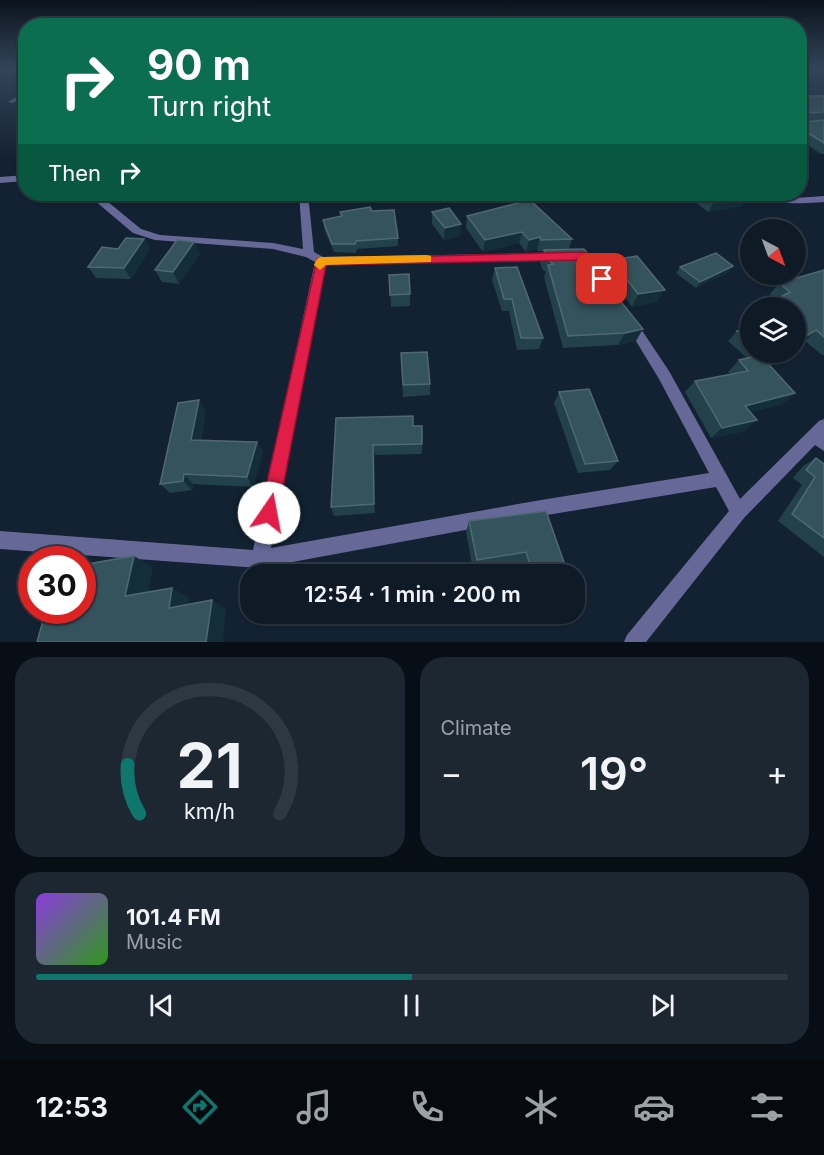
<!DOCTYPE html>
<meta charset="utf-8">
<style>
body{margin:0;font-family:Inter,sans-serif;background:#1c2732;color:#f1f3f6;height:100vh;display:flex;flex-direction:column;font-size:22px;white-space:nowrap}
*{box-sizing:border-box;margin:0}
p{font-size:20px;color:#9ba1a7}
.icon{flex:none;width:33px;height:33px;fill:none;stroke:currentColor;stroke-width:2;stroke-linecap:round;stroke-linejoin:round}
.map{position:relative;height:642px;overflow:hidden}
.drawer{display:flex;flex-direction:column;gap:15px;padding:15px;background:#080e15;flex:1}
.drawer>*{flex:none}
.top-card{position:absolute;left:18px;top:18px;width:789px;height:183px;border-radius:24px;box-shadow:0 2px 4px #0004,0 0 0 2px #2e3843;background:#0b6e4f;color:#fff;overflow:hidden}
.needle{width:39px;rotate:139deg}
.controls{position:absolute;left:740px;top:219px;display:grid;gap:12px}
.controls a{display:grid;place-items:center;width:66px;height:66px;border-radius:50%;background:#0e1a26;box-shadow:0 2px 4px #0004,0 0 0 2px #2e3843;font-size:30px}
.speed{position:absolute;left:18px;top:546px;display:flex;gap:12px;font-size:30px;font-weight:700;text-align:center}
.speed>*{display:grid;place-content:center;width:78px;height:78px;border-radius:50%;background:#0e1a26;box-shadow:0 2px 4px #0004,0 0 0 2px #2e3843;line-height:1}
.speed .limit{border:9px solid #d22;background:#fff;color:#111}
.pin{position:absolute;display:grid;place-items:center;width:51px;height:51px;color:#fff;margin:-26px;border-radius:12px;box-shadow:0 3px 9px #0006}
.me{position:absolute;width:66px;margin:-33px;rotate:12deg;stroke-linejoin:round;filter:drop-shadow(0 0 4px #0008)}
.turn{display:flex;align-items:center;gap:21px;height:126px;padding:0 30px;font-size:27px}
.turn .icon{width:78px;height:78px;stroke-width:2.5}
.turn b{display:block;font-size:42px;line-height:51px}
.then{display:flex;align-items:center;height:57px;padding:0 30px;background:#0003;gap:12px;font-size:22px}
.big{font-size:45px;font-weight:600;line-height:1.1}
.drawer .widget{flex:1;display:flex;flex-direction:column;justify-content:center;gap:9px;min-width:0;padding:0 21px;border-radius:24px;background:#1c2732}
.drawer .dial{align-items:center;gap:0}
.dial svg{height:156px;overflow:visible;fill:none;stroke:#2e3843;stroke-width:7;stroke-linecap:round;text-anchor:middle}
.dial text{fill:#f1f3f6;stroke:none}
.song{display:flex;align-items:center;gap:18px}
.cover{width:72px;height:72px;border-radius:9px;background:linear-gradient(135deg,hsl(270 70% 55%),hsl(110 70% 35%))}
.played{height:6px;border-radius:3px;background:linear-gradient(90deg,#0f766e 50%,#2e3843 50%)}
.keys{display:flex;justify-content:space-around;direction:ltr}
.heat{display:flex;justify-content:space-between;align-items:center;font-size:33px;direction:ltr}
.drawer .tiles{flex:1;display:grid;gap:15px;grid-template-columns:1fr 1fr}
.widget:last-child{grid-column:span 2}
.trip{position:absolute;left:240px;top:564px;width:345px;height:60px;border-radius:24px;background:#0e1a26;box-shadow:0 2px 4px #0004,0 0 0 2px #2e3843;font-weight:600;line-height:60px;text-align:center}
.dock{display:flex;height:96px;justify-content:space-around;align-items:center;background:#060a0f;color:#9ba1a7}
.dock .icon{width:42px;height:42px}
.dock .current{color:#0f766e}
.dock b{font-size:27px;color:#f1f3f6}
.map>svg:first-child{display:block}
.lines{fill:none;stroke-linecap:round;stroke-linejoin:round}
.street{fill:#666998;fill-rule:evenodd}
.wall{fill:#22414a}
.shaded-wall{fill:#132d39}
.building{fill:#35535c;stroke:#4f6973;stroke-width:1.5}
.route{fill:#e11d48;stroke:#92132f;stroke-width:1.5}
.slow{fill:#f59e0b}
</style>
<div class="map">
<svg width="824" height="642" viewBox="0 0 824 642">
<rect width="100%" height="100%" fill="#122232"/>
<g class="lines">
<g class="street">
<path d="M26,91V96L13,103L8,102Z"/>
<path d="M26,175V181L0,183V177Z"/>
<path d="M92,194H101L102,197L141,229L160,235L273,243L303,249L299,194H308L314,252L323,257L557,253L562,256L557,259L326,264L271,548L541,500L709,473L659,379L625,323L627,320H635L669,371L740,499L819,421L824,419V451L815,445L744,518L646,642H624L627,635L729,511L716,487L541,516L260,568L0,549V531L253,550L315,262L306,257L273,249L155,240L133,233L94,200Z"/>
<path d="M513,194H522L540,210V214H534Z"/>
<path d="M763,194H774L795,198L824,196V202C804,203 780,207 763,194Z"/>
</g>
</g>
<g class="wall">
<path d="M800,96H824V154H821L800,140Z"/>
<path d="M685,194H750L742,206L708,212Z"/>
<path d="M372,211L398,238V246L357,249L356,253L334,252L324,229L323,220L341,216L340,212Z"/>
<path d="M432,212L461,224L460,236L444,240L432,224Z"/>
<path d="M467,216L572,239L569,249L622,297L620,301L636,341L618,345L563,348L544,277L546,272L542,269L540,262L544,251H538L537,249L526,252L519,243L483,252L466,228Z"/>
<path d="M144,239L150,249L131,279L96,278L88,267L118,249Z"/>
<path d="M194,242L200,254L179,284L162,282L155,270Z"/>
<path d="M612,260L657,302L632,307L606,272Z"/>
<path d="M680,267L729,272L696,288L676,273Z"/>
<path d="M495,268L543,338L539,349L517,350L509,311H502L492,280Z"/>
<path d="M824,270V355H822L805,341L795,347V308H763L777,300L770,294L779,283Z"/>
<path d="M389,275L410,294V306L391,307Z"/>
<path d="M750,326V352H789L781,360L769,365L795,393L782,404L750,412L745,431L711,438L685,392L695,381L730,374L728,372L739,360L747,358L728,341L737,331Z"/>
<path d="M401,353L430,384V395L403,397Z"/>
<path d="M559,392L618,461L610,470L578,473L554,403Z"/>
<path d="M206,411L201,440L257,442L263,452L253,487L193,484L192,490L170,493L160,484Z"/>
<path d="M336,418L413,426L422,444V454L375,455V513L334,516L331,507Z"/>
<path d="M816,458L824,464V557L778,521L802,485L793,478L803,466Z"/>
<path d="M469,521L568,574H523L519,562L473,570L466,532Z"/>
<path d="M534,614H552L535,617Z"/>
</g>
<g class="shaded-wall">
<path d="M750,194L742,206L708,212L715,200Z"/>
<path d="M461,224L460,236L444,240L445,228Z"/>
<path d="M522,232L519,243L483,252L485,240Z"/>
<path d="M540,237L537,249L526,252L529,240Z"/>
<path d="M144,239L150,249L131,279L124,268Z"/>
<path d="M194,242L200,254L179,284L173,272Z"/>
<path d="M733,266L729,272L696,288L700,282Z"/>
<path d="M665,290L657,302L632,307L638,294Z"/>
<path d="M643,329L636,341L618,345L625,333Z"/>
<path d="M816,330L805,341L795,347V343Z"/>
<path d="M783,352H789L781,360L759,369L769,359Z"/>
<path d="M795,393L782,404L734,417L745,406Z"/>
<path d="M199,400L206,411L199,450L191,440Z"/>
<path d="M757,420L745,431L711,438L722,428Z"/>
<path d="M257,442L263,452L253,487L247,477Z"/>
<path d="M373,445L375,455V513L374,504Z"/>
<path d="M184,474L193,484L192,490L183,481Z"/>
<path d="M134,556L153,567L146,605L125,596Z"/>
<path d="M172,588L189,597L187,616L169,608Z"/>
<path d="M212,600L226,609L223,642H206Z"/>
</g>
<g class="building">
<path d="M800,96H824V112L805,113L803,116L806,122L824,120V143L800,128Z"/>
<path d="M706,194H750L715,200Z"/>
<path d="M530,200L572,239L541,240L540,237L529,240L522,232L485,240L467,216Z"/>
<path d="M370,207L372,211L394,210L398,238L356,241L355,244H332L323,220L342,216L340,212Z"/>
<path d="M449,208L461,224L445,228L432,212Z"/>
<path d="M126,238L144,239L124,268L88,267L102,247L118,249Z"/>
<path d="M177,240L194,242L173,272L155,270Z"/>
<path d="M584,249L604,273L622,297L618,298L643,329L625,333L568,336L548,265L553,264L546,257L544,250Z"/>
<path d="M716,253L733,266L700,282L680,267Z"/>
<path d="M637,256L665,290L638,294L612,260Z"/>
<path d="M517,267L543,338H521L512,299H504L495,268Z"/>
<path d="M824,270V337L816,330L795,343V308H766L764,306L790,292L779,283Z"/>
<path d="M409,274L410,294L390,295L389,275Z"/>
<path d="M750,326V342L737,331Z"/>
<path d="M427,352L430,384L403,385L401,353Z"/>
<path d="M762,352H786L769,359Z"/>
<path d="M760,355L795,393L745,406L757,420L722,428L695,381L748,371L739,360Z"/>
<path d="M589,389L618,461L585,464L559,392Z"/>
<path d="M199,400L191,440L257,442L247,477L184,474L183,481L160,484L178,403Z"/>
<path d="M413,416V426H422V444L373,445L374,504L331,507L336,418Z"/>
<path d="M816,458L824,464V538L792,514L815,477L806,470Z"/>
<path d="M546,511L568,574H533L526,552L477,560L469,521Z"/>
<path d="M134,556L125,596L172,588L169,608L212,600L206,642H37L46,610H82V565Z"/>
<path d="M574,594L578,603L574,604Z"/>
</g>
<linearGradient id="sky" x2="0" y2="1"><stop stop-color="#0a131c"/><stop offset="0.43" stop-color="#33445a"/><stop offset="1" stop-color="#33445a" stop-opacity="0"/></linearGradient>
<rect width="824" height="159" fill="url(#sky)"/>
<path class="route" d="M582,252L587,253L606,276L608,279L606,283H597L579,260L326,265L278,513L276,520L269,522L262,520L260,513L317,259Z"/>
<path class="slow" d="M427,255L431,256V262L326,265L320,270L314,265L317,259L321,257Z"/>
</svg>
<div class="controls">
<a><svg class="needle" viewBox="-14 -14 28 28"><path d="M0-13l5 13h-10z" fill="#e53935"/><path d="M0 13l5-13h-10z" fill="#9ba1a7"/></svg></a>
<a><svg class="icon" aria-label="layers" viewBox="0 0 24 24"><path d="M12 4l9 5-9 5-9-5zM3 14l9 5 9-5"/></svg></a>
</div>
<div class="speed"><div class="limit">30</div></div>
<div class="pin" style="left:602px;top:279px;background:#d93025"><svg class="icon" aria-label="arrive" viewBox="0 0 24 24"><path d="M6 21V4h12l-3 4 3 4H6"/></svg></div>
<svg class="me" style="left:269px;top:513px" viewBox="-20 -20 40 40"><circle r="19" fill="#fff"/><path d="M0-13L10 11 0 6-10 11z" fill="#e11d48"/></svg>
<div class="trip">12:54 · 1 min · 200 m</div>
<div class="top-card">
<div class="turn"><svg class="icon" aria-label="right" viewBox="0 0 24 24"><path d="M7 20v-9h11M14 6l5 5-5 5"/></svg><div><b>90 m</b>Turn right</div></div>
<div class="then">Then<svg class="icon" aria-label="right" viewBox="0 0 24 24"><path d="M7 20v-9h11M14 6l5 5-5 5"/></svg></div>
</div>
</div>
<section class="drawer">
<div class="tiles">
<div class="widget dial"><svg viewBox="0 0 100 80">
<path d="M14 69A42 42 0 1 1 86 69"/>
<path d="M14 69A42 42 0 0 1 8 44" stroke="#0f766e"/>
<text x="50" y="56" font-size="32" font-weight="700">21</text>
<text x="50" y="72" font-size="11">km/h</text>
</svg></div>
<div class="widget"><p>Climate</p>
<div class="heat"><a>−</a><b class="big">19°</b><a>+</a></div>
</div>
<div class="widget">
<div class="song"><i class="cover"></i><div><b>101.4 FM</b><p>Music</p></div></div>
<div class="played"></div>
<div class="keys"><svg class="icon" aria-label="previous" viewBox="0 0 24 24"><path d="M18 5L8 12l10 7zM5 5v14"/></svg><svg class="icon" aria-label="pause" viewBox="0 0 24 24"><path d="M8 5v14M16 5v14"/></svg><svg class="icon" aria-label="next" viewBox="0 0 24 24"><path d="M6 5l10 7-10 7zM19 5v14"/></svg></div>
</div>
</div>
</section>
<nav class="dock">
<b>12:53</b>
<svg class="icon current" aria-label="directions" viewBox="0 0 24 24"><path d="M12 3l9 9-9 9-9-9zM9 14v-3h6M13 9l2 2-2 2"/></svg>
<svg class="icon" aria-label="music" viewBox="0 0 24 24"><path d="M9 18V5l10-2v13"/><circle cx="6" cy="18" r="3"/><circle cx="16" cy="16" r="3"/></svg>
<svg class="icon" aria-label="phone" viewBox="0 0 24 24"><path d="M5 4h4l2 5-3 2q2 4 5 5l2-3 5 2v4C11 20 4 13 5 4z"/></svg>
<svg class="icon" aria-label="climate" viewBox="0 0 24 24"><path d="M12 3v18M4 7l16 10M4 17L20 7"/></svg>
<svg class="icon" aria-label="car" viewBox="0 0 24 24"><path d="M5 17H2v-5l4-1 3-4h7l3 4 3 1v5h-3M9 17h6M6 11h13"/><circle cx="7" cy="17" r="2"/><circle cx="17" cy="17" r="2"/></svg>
<svg class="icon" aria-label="filters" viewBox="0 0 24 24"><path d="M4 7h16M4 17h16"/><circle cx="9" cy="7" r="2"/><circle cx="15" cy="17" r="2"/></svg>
</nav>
